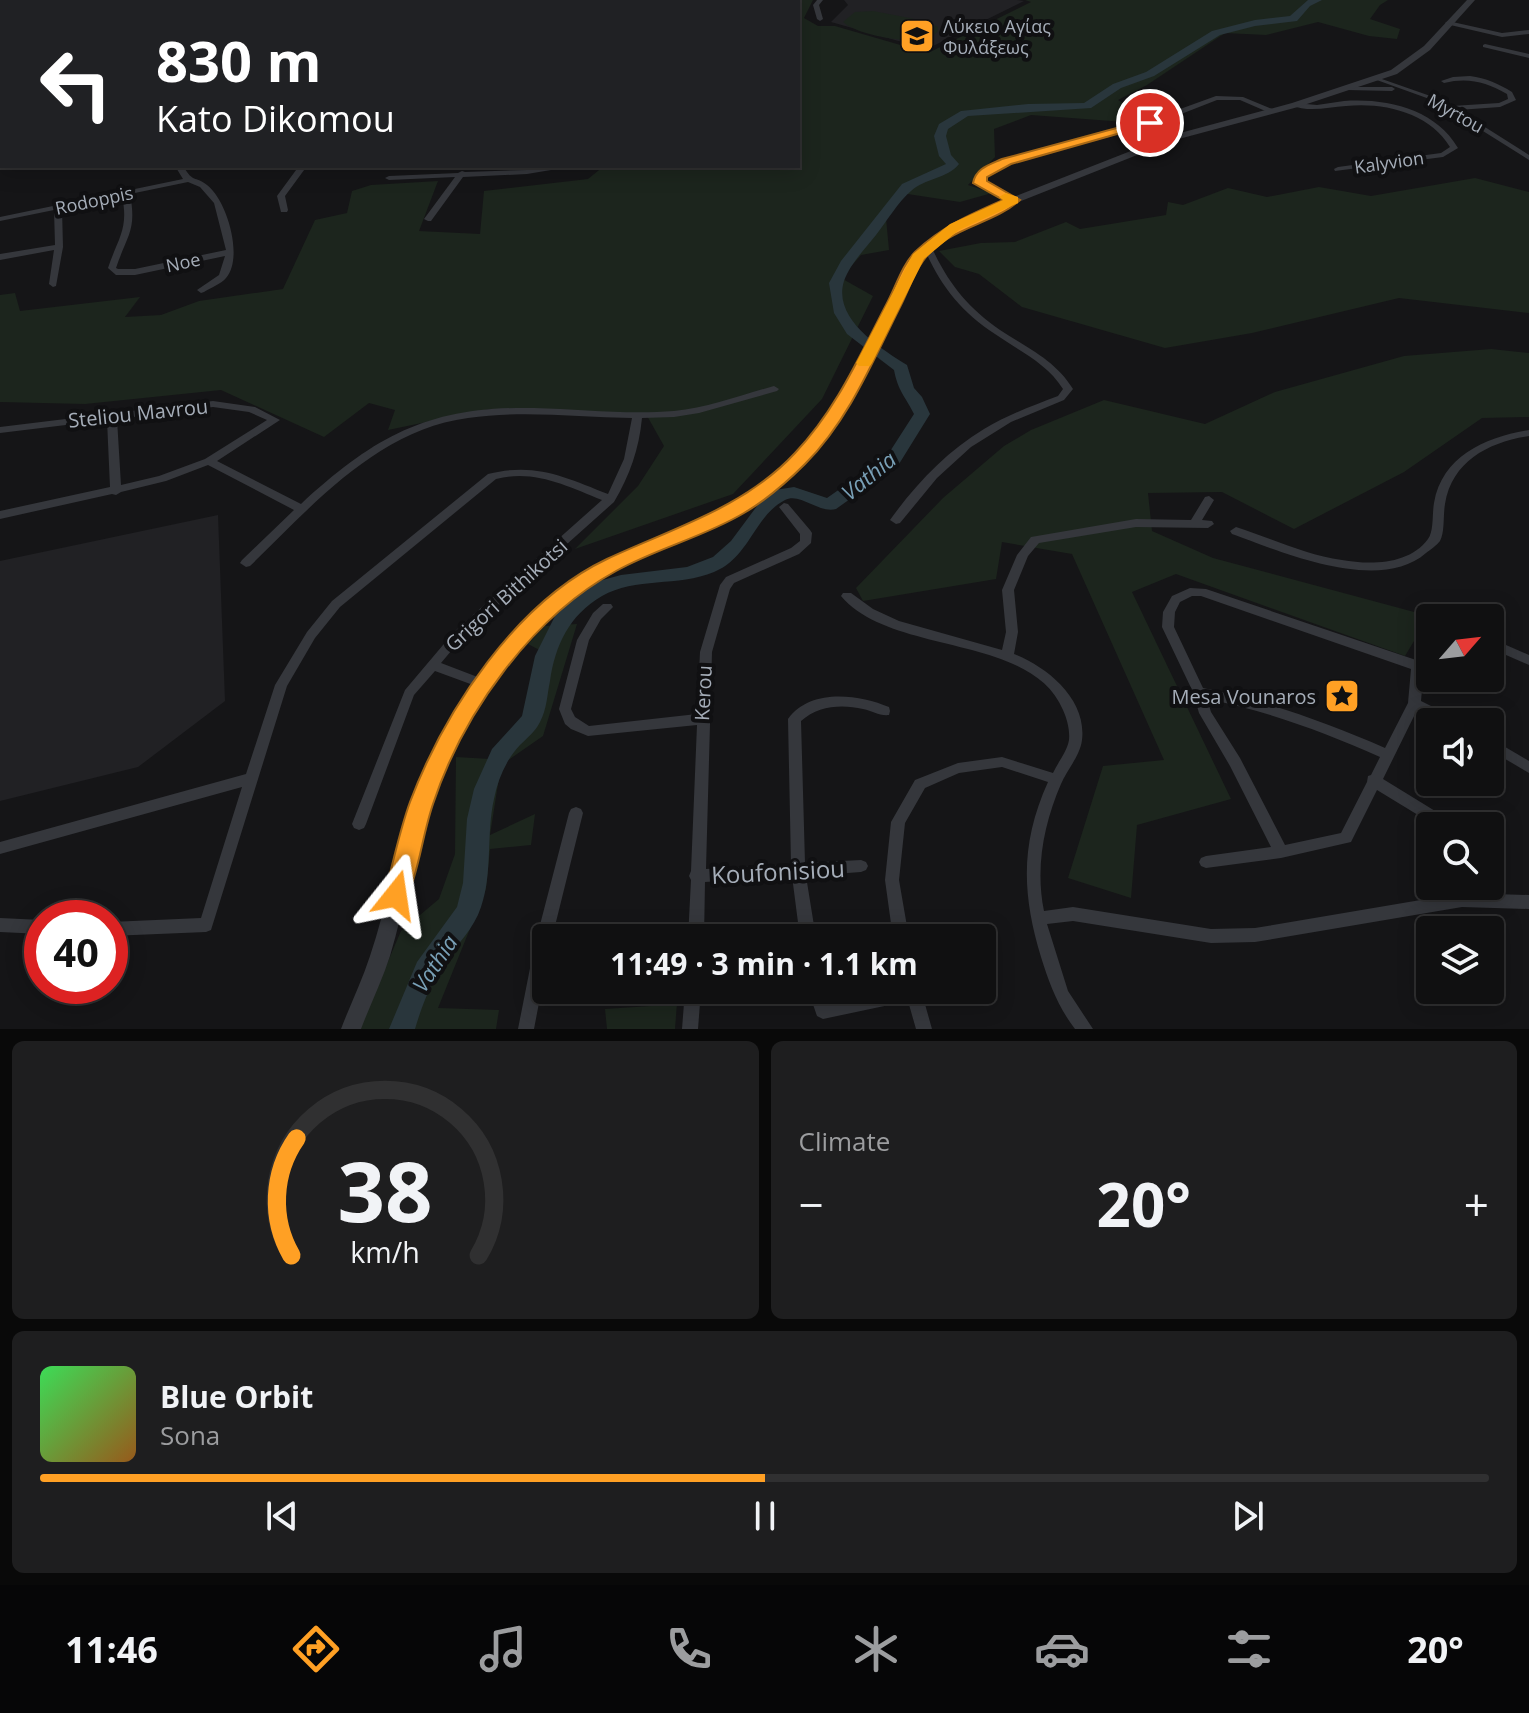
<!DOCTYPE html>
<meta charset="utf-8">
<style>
body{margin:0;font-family:"Open Sans",sans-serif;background:#1e1e1f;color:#f1f3f6;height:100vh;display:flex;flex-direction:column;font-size:30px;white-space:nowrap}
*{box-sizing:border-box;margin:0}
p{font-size:26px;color:#9c9d9f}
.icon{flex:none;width:44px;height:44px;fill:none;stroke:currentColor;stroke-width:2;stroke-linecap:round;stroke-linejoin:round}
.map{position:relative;height:1029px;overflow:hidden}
.drawer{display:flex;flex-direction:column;gap:12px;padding:12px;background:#090909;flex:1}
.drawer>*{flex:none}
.hud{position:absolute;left:0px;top:0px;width:800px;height:168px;box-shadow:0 4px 20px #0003,0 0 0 2px #303031;background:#202124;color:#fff;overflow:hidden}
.needle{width:52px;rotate:62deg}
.tools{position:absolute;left:1416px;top:604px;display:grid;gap:16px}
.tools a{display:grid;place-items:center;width:88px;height:88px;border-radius:8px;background:#101011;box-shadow:0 4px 20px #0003,0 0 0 2px #303031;font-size:40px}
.speed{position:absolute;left:24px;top:900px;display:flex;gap:16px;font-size:40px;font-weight:700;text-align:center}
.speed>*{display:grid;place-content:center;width:104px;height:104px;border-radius:50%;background:#101011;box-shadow:0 4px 20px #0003,0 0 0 2px #303031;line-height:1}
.speed .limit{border:12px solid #d22;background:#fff;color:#111}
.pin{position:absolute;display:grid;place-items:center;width:68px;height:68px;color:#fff;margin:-34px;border:4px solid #fff;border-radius:50%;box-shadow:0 2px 8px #0007}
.me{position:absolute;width:88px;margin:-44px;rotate:15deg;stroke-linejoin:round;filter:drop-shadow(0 0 6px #0008)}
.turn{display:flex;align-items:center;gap:28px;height:168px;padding:0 24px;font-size:36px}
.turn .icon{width:104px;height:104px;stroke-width:2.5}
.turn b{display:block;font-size:56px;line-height:68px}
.big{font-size:60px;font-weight:700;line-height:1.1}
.drawer .widget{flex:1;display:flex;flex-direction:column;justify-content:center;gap:12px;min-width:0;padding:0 28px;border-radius:12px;background:#1e1e1f}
.drawer .dial{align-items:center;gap:0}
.dial svg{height:208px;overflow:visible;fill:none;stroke:#303031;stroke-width:7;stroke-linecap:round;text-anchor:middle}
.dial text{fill:#f1f3f6;stroke:none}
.song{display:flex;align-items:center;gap:24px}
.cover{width:96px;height:96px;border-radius:12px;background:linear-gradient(135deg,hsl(130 70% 55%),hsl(30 70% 35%))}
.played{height:8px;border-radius:4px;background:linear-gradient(90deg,#ffa024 50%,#303031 50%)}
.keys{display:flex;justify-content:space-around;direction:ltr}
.heat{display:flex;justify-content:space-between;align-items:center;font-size:44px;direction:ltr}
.drawer .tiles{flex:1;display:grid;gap:12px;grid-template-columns:1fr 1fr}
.widget:last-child{grid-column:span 2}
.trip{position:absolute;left:532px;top:924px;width:464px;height:80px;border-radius:8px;background:#101011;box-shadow:0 4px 20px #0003,0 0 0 2px #303031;font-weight:700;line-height:80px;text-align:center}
.menu{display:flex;height:128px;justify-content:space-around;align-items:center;background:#060607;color:#9c9d9f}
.menu .icon{width:56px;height:56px}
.menu .on{color:#ffa024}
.menu b{font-size:36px;color:#f1f3f6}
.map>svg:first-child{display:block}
.built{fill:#212124}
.green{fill:#1c251d}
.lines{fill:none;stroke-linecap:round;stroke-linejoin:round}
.river{fill:#29363c;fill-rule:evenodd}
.minor{fill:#35373c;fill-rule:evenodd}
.tertiary{fill:#35373c;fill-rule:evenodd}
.secondary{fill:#43464c;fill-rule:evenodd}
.route{fill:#ffa024;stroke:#a66817;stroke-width:2}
.slow{fill:#f59e0b}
.labels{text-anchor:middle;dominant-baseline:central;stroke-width:8;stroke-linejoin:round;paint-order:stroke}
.far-poi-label{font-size:18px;fill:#a5adb8;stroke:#101012;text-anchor:start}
.far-street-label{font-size:18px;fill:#a5adb8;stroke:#101012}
.street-label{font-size:20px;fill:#a5adb8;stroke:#101012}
.poi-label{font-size:20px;fill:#a5adb8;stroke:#101012;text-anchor:end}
.water-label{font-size:22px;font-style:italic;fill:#79a0b7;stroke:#101012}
.near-street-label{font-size:24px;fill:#a5adb8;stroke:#101012}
</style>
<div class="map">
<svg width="1529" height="1029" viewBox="0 0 1529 1029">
<rect width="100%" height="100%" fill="#151517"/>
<g class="built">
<path d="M844,0H1017L1024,1L927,49L831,22L848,5Z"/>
<path d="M218,515L225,701L138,767L0,801V561Z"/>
</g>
<g class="green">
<path d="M755,0H813L804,18L818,26H835L928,53L1031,2L1025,0H1388L1380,5L1370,19L1400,29L1397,39L1369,36L1318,22L1266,35L1225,33L1147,85L1118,100L1144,115L1125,122L1031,115L994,129L995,157L968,185L992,193L960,202L901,193L885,208L889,250L861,255L841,278L873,296L822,399L733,494L575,549L638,486L664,446L646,414L489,409L388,430L395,410L369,403L324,437L221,390L85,404L0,402V295L15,293L20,311L140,297L125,317L161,315L199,301L283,289L315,220L347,213L352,191L371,185L438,181L419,231L480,234L484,191L588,179L604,166H798V2Z"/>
<path d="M873,11L925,21L938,27V31C925,49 858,36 843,22L855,12Z"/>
<path d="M1475,178L1529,192V313L1399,298L1252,333L1165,348L1022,307L979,274L955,267L939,251L981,243L1015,242L1066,222L1080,229L1166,215L1168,202L1183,205L1228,188L1267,197L1319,187L1371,196Z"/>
<path d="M1491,349L1529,353V417L1482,418L1404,472L1294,529L1222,492L1148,493L1152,531L1213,558L1429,616L1405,656L1176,574L1132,592L1231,799L1137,825L1131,898L1068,878L1103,766L1164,760L1072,554L1002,542L996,579L863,601L856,588L943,498L1004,446L1031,430L1104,400L1205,424L1275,392L1404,356Z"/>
<path d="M577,624L543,736L501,765L490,835L535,814L531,845L490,849L486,889L438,1008L499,1010L496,1029H359L401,931L439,899L455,854L456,757L490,759L521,719L549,655L528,644L545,626Z"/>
<path d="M650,990H678L675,1029H607L605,1009L651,1006Z"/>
</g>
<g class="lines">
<path class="river" d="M1308,0H1322L1310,6L1297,21L1255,26L1220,35L1154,76L1121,88L1091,108L968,116L948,129L946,136L951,155L959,164C947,179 925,178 911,191C898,202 887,221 876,235C865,249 850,264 844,281C832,319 882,349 907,365L914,388L922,397L930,414L899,464L836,509C819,514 800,492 785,500C754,516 750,557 714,572C678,587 635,577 602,596C569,615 555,646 550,681C547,695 547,709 540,722C535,732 528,737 520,745C506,760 498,779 494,799C486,834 493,873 481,907C474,929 457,944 444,963C431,983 422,1005 415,1029H389L417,962L457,907L463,883L467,819L474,789L492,749L522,716L535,656L555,616L573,597L599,581L621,575L687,567L713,557L731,541L757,506L775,490L794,487L827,498L887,456L914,414C905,396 898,391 894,370L847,334L834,313L829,283L841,261L902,184L946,164L939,156L934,136L939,124L961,111L1028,104L1084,103L1113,84L1146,72L1212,31L1255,20L1290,16Z"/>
<g class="minor">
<path d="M0,0H3L5,2L0,3Z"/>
<path d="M56,0H62L64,2H58Z"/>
<path d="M98,0H108L104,2H94Z"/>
<path d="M155,0H165L162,2H152Z"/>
<path d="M240,0H250L246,2H236Z"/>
<path d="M393,0H400L402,2H395Z"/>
<path d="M419,0H427L424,2H416Z"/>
<path d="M430,0H437L439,2H432Z"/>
<path d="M578,0H585L583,2H576Z"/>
<path d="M626,0H633L631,2H624Z"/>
<path d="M689,0H696L694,2H687Z"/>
<path d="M744,0H752L750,2H742Z"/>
<path d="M817,0H823L819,5L823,19L820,21L817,19L813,5Z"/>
<rect x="0" y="8" width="2" height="4"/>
<path d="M1448,21L1502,33L1529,30V34L1502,37L1446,24L1445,23Z"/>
<path d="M2,37V41L0,42V38Z"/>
<path d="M1485,44L1529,54V58L1483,47V45Z"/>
<path d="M1470,76C1486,78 1499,84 1512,92L1516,100L1500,107L1458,110L1529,155V160L1435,101L1374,79L1379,78L1439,99L1452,106L1499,103L1508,99L1507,94C1486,82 1468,77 1444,83L1441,81L1453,77Z"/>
<path d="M1349,87H1392L1395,89L1392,91L1347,90L1346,89Z"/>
<path d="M1216,96L1243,97L1277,111L1270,113L1240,100H1217L1153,125L1009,164L985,177L984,182L1016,198L1017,200L1013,202L976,183L978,174L1003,160L1147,121Z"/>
<path d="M1344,101C1387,98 1435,109 1458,148L1443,157L1335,171L1334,169L1338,167L1441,153L1450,147C1430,113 1384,102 1346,106C1328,107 1309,113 1291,105L1295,103L1317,105Z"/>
<rect x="0" y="131" width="2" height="5"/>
<path d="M175,166H183C194,184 194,175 207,185C227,200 244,258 226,278C221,284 210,288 204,292L201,293L197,290L219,275L225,256L135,275H116L108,268C118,238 129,229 122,196L62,209L63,247L56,286L53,287L49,284L54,250L0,260V254L55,245L54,210L0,221V217L183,179ZM188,182L200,187L214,203L226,250L135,269H118L116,268C127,235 137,231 130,194Z"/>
<path d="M299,166H307L285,196L288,210L287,212H281L277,196Z"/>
<path d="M549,166H567L563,168L527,174L463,177L431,221H428L424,219L455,177L389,180L385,178L389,176L458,173L462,171L465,172L527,170Z"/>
<path d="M928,245L932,248C948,283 968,308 1000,330C1027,348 1055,360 1073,389L1064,400L1011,422L971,447L937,478L900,523L896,524L890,520C915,485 947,451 984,429C1007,415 1032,406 1058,396L1063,389C1047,363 1019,351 995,334C961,312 940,285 924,248Z"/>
<path d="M774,386L779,389L777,391L699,413L674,417L642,418C639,449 630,475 614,502L462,638L441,663L488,681L490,684L488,687L484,689L435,671L414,695L366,824L364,828L359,830L354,828L352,824L405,690L454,632L602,500C567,486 534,469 496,479L340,607L315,638L287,686L211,930L206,932L110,936V922L201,918L242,787L0,854V842L246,774L275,685L307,632L332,601L488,474C535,462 565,477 608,494L624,459L632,418C577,417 522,410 468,418C377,430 312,506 250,566L246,567L240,563L242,560L294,510L208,465L166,481L121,492L116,495L112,494L0,519V511L110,487L107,420L0,433V427L213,401L255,407L280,420L217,461L301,504C376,435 430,406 534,408C581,409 627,415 674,411C708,408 741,395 774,386ZM213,407L249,412L267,420L205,459L159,476L121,485L117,419Z"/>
<path d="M1529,430V436C1489,442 1452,461 1445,504C1443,515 1445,532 1440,541C1437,545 1430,550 1426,553C1379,594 1282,552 1232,534L1230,531L1236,527C1271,538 1305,555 1342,560C1370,565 1409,565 1428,539C1434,531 1432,514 1434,503C1442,456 1486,437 1529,430Z"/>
<path d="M1209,496L1214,500L1202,520L1212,521L1214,524L1208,528L1136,527L1039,543L1028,556L1014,590L1018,632L1014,654C1047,667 1087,699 1082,740C1080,756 1067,770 1061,784C1044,823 1035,868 1044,911L1073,907L1211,929L1255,928L1462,893L1529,895V909L1462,907L1255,942L1211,943L1073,921L1047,924L1068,991L1093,1029H1075C1058,1007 1049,983 1041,957C1022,894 1020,844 1048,782L1002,767L959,773L925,788L905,823L899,880L909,938H893L885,880L891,822L915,780L958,763L1002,757L1053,773C1058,762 1067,752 1069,740C1070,730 1067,719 1063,710C1031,633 891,656 841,596L843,593H851L873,609L899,621L1002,650L1006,632L1002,590L1017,555L1031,537L1136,519L1191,520L1205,497Z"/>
<path d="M784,503L788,504L810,530L812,533L811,543L799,554L734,583L730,589L712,652L706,869L791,864L788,719C810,688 858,694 889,707L890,711L889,715C879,716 873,711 863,709C841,704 818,706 801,721L805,863L861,860L866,862L868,866L866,870L861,872L806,876L816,938H800L792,876L705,882L704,938H688L691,880L689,876L691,871L697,725L588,736L571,729L565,724L559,709L577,640L593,613L603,604H611L613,607L601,619L589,640L571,709L575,717L589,726L697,714L700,652L720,585L726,577L791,548L800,541V534L779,507Z"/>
<path d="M1190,588L1206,589L1416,660L1426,649L1430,647V660L1424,667L1421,701L1455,718L1456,722H1439L1417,710L1383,779L1453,822L1455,826H1436L1377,790L1351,842L1281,858L1206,868L1201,866L1199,862L1201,858L1206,856L1271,847L1230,766L1199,713L1193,692L1162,627L1163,612L1172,596ZM1192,596H1201L1411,669L1408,703L1385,748C1326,722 1266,701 1203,688L1174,627L1175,612L1180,602ZM1207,699C1267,711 1324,732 1380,757L1371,775L1368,776L1367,782L1341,833L1285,845L1240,758L1211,712Z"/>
<path d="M1490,638L1529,655V665L1490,648Z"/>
<path d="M1490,738L1529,761V773L1490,750Z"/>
<path d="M576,807L581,809L583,813L552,938H546V966L534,1029H518L534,948L569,813L571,809Z"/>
<path d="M0,918L42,920V934L0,932Z"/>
<path d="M685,990H701L698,1029H682Z"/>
<path d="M808,990H824L828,1002L892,990H921L932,1029H916L908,1001L823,1019L817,1016Z"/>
</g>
<g class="tertiary">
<path d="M1467,0H1475L1430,50L1397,74L1298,107L1175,140L983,216C960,228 936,242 920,263C905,282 896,311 885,333C863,380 837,427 801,465C739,531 650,545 577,593C510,637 456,729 430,804C413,853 405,906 390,956C382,981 370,1005 361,1029H341C350,1005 362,981 370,956C387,906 395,854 412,805C439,728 497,630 567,586C640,539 730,524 792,459C828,421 853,374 876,327C887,306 895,281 908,262C925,239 951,225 975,212L1169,136L1292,103L1391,70L1424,46Z"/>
<rect x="0" y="85" width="2" height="6"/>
</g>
<rect class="secondary" x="0" y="100" width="2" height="6"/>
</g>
<path class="route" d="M1146,120L1156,123L1011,164L987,177V181L1020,200C993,225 947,227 923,261C913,275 907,294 899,309C872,363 848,421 805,464C786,483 766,500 744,513C704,537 657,548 616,571C532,617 463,713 433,804C422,836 419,872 405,903L396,906L388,903L384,895C393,865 399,832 410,802C445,710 516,602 607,559C673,528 744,508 795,453C836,410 859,357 886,305C895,289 902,265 915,252C941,227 971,214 1003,200L973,183C976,168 989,165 1002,159Z"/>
<path class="slow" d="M1006,193L1018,197V203L959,230L924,259L872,363L870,366H859L856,363L913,254L950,224L1003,200L999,197Z"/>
<defs>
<g id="school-square" transform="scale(1.8)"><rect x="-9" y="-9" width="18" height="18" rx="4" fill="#ffa024" stroke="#101012"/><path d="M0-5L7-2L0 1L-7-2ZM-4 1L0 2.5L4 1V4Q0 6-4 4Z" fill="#111"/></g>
<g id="sight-square" transform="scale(1.8)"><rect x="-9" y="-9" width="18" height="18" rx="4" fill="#ffa024" stroke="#101012"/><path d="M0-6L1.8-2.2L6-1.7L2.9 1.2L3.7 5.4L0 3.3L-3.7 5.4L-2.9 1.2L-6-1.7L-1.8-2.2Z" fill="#111"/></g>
</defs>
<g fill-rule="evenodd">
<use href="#school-square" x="917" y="36"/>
<use href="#sight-square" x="1342" y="696"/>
</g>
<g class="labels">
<g class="far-poi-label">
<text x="943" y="26">Λύκειο Αγίας<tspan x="943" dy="21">Φυλάξεως</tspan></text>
</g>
<g class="far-street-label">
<text transform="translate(1456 113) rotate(29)">Myrtou</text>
<text transform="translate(1389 162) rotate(-8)">Kalyvion</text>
<text transform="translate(94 200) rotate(-12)">Rodoppis</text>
<text transform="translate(183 262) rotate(-12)">Noe</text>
</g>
<g class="street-label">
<text transform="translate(138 413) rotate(-6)">Steliou Mavrou</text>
<text transform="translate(506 595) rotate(-42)">Grigori Bithikotsi</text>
<text transform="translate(703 693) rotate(-87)">Kerou</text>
</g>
<g class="poi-label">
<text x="1316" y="696">Mesa Vounaros</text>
</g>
<g class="water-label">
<text transform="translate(868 475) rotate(-39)">Vathia</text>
<text transform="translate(434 963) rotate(-57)">Vathia</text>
</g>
<g class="near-street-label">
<text transform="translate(778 871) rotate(-3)">Koufonisiou</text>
</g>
</g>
</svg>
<div class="tools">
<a><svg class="needle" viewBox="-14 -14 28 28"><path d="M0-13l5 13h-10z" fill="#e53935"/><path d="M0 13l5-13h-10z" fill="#9c9d9f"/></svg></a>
<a><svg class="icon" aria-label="sound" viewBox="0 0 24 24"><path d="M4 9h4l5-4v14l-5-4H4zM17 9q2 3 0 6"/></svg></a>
<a><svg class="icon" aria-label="search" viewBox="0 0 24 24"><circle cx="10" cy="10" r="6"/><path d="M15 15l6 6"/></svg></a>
<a><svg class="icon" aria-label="layers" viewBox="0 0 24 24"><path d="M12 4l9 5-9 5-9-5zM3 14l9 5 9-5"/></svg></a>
</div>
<div class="speed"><div class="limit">40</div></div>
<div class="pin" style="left:1150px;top:123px;background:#d93025"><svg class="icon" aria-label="arrive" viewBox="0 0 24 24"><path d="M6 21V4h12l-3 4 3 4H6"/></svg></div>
<svg class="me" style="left:396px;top:895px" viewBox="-20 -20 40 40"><path d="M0-17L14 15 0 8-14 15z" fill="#ffa024" stroke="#fff" stroke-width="4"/></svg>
<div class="trip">11:49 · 3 min · 1.1 km</div>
<div class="hud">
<div class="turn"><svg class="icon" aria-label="left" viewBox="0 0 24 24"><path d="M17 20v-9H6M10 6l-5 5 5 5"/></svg><div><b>830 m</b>Kato Dikomou</div></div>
</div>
</div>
<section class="drawer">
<div class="tiles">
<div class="widget dial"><svg viewBox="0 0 100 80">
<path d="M14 69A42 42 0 1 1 86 69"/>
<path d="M14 69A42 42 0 0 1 16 24" stroke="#ffa024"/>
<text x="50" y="56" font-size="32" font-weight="700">38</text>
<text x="50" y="72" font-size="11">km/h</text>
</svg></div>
<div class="widget"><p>Climate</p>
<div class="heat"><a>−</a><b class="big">20°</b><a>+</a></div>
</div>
<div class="widget">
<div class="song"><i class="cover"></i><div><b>Blue Orbit</b><p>Sona</p></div></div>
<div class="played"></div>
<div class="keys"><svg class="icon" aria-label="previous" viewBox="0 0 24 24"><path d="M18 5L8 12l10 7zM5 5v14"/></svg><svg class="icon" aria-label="pause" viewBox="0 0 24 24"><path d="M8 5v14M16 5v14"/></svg><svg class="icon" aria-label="next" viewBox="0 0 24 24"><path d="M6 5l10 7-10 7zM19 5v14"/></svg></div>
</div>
</div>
</section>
<nav class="menu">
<b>11:46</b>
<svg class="icon on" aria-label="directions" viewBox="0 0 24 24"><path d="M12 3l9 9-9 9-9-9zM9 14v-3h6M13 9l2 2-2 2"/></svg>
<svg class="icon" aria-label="music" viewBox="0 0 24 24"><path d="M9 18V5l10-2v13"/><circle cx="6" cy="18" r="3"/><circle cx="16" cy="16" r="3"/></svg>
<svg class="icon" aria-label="phone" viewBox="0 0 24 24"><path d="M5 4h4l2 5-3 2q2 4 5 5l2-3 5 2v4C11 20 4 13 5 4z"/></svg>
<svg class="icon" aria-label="climate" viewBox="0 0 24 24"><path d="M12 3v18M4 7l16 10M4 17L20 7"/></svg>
<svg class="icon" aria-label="car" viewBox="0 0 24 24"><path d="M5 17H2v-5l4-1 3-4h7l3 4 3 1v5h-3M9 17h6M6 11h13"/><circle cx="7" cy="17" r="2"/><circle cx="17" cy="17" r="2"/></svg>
<svg class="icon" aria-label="filters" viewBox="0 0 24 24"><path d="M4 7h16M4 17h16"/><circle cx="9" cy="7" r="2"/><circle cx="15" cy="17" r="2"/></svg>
<b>20°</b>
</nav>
